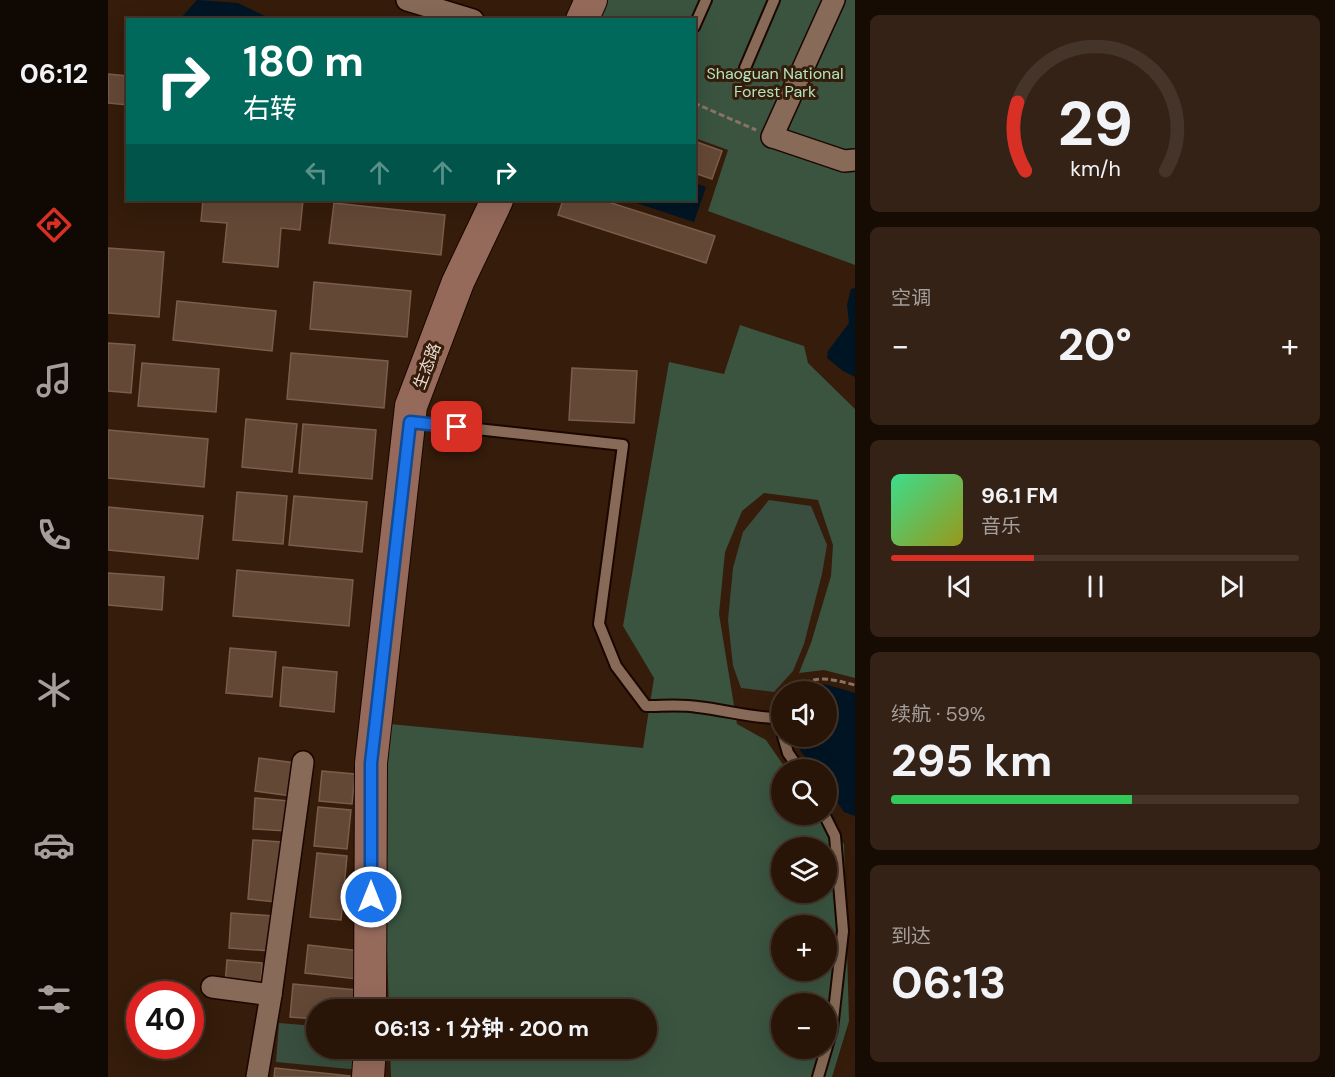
<!DOCTYPE html>
<html lang="zh">
<meta charset="utf-8">
<style>
body{margin:0;font-family:"DM Sans","Noto Sans SC",sans-serif;background:#342216;color:#f1f3f6;height:100vh;display:flex;flex-direction:column;font-size:22px;white-space:nowrap}
*{box-sizing:border-box;margin:0}
p{font-size:20px;color:#a59f9c}
.icon{flex:none;width:33px;height:33px;fill:none;stroke:currentColor;stroke-width:2;stroke-linecap:round;stroke-linejoin:round}
.map{position:relative;flex:1;overflow:hidden}
.side{display:flex;flex-direction:column;gap:15px;padding:15px;background:#160c04;width:480px}
.side>*{flex:none}
.banner{position:absolute;left:18px;top:18px;width:570px;height:183px;border-radius:0px;box-shadow:0 6px 24px #0002,0 0 0 2px #443429;background:#00695c;color:#fff;overflow:hidden}
.fabs{position:absolute;left:663px;top:681px;display:grid;gap:12px}
.fabs a{display:grid;place-items:center;width:66px;height:66px;border-radius:50%;background:#281508;box-shadow:0 6px 24px #0002,0 0 0 2px #443429;font-size:30px}
.speed{position:absolute;left:18px;top:981px;display:flex;gap:12px;font-size:30px;font-weight:700;text-align:center}
.speed>*{display:grid;place-content:center;width:78px;height:78px;border-radius:50%;background:#281508;box-shadow:0 6px 24px #0002,0 0 0 2px #443429;line-height:1}
.speed .limit{border:9px solid #d22;background:#fff;color:#111}
.pin{position:absolute;display:grid;place-items:center;width:51px;height:51px;color:#fff;margin:-26px;border-radius:12px;box-shadow:0 3px 9px #0006}
.me{position:absolute;width:66px;margin:-33px;rotate:0deg;stroke-linejoin:round;filter:drop-shadow(0 0 4px #0008)}
.turn{display:flex;align-items:center;gap:21px;height:126px;padding:0 18px;font-size:27px}
.turn .icon{width:78px;height:78px;stroke-width:2.5}
.turn b{display:block;font-size:42px;line-height:51px}
.lanes{display:flex;align-items:center;height:57px;padding:0 18px;background:#0003;justify-content:center;gap:30px;direction:ltr}
.lanes .off{opacity:.35}
.big{font-size:45px;font-weight:700;line-height:1.1}
.side .tile{flex:1;display:flex;flex-direction:column;justify-content:center;gap:9px;min-width:0;padding:0 21px;border-radius:9px;background:#342216}
.side .dial{align-items:center;gap:0}
.dial svg{height:156px;overflow:visible;fill:none;stroke:#443429;stroke-width:7;stroke-linecap:round;text-anchor:middle}
.dial text{fill:#f1f3f6;stroke:none}
.song{display:flex;align-items:center;gap:18px}
.cover{width:72px;height:72px;border-radius:9px;background:linear-gradient(135deg,hsl(150 70% 55%),hsl(60 70% 35%))}
.played{height:6px;border-radius:3px;background:linear-gradient(90deg,#d93025 35%,#443429 35%)}
.keys{display:flex;justify-content:space-around;direction:ltr}
.heat{display:flex;justify-content:space-between;align-items:center;font-size:33px;direction:ltr}
.charge{height:9px;border-radius:4px;background:linear-gradient(90deg,#34c759 59%,#443429 0)}
.trip{position:absolute;left:198px;top:999px;width:351px;height:60px;border-radius:30px;background:#281508;box-shadow:0 6px 24px #0002,0 0 0 2px #443429;font-weight:700;line-height:60px;text-align:center}
main{display:flex;flex:1;min-height:0}
.tabs{display:flex;flex-direction:column;width:108px;justify-content:space-around;align-items:center;background:#100803;color:#a59f9c}
.tabs .icon{width:42px;height:42px}
.tabs .current{color:#d93025}
.tabs b{font-size:27px;color:#f1f3f6}
.map>svg:first-child{display:block}
.green{fill:#394e3e}
.forest{fill:#3a5440;fill-rule:evenodd}
.water{fill:#001524}
.building{fill:#644836;stroke:#7a5d4b;stroke-width:1.5}
.lines{fill:none;stroke-linecap:round;stroke-linejoin:round}
.lane-casing{stroke:#1b0600;stroke-width:14}
.street-casing{stroke:#1b0600;stroke-width:24}
.secondary-casing{stroke:#1b0600;stroke-width:34}
.path{stroke:#897365;stroke-width:3;stroke-dasharray:6 3;stroke-linecap:butt}
.lane{stroke:#876a57;stroke-width:10}
.street{stroke:#876a57;stroke-width:21}
.secondary{stroke:#956a5b;stroke-width:32}
.route-casing{stroke:#114b97;stroke-width:15}
.route{stroke:#1a73e8;stroke-width:10}
.labels{text-anchor:middle;dominant-baseline:central;stroke-width:6;stroke-linejoin:round;paint-order:stroke}
.park-label{font-size:16px;fill:#b0e4bc;stroke:#351c0b}
.street-label{font-size:16px;fill:#ecdad0;stroke:#351c0b}
</style>
<main>
<nav class="tabs">
<b>06:12</b>
<svg class="icon current" aria-label="directions" viewBox="0 0 24 24"><path d="M12 3l9 9-9 9-9-9zM9 14v-3h6M13 9l2 2-2 2"/></svg>
<svg class="icon" aria-label="music" viewBox="0 0 24 24"><path d="M9 18V5l10-2v13"/><circle cx="6" cy="18" r="3"/><circle cx="16" cy="16" r="3"/></svg>
<svg class="icon" aria-label="phone" viewBox="0 0 24 24"><path d="M5 4h4l2 5-3 2q2 4 5 5l2-3 5 2v4C11 20 4 13 5 4z"/></svg>
<svg class="icon" aria-label="climate" viewBox="0 0 24 24"><path d="M12 3v18M4 7l16 10M4 17L20 7"/></svg>
<svg class="icon" aria-label="car" viewBox="0 0 24 24"><path d="M5 17H2v-5l4-1 3-4h7l3 4 3 1v5h-3M9 17h6M6 11h13"/><circle cx="7" cy="17" r="2"/><circle cx="17" cy="17" r="2"/></svg>
<svg class="icon" aria-label="filters" viewBox="0 0 24 24"><path d="M4 7h16M4 17h16"/><circle cx="9" cy="7" r="2"/><circle cx="15" cy="17" r="2"/></svg>
</nav>
<div class="map">
<svg width="747" height="1077" viewBox="0 0 747 1077">
<rect width="100%" height="100%" fill="#351c0b"/>
<g class="green">
<path d="M661,500L703,506L719,545L714,574L696,644L685,671L666,692L633,688L625,666L620,620L625,568L635,532Z"/>
<path d="M171,1023L208,1026V1048L254,1049L252,1070L168,1062Z"/>
</g>
<g class="forest">
<path d="M495,0H747V265L600,211L620,150L587,138L586,20H487Z"/>
<path d="M632,325L696,346L700,363L747,409V678L716,670L691,673L703,643L723,576L725,545L710,500L656,493L634,511L617,552L611,614L629,724L658,740L678,769L674,770V814L708,815L736,844L741,1021L724,1077H283L282,1049L538,1048V1010H281L273,764L282,724L535,748L546,678L515,626L561,362L616,374ZM674,848H718V892H674ZM674,926H718V970H674ZM674,1004H718V1048H674Z"/>
</g>
<g class="water">
<path d="M89,0L130,3L163,19H72Z"/>
<path d="M587,183L598,187L586,222L519,200H586Z"/>
<path d="M747,288V377L735,371L719,358L720,351L741,323L739,305L743,289Z"/>
<path d="M716,684L747,693V816L736,812L719,787L718,770L705,769L686,741L685,737L718,736V692L700,691L706,687Z"/>
</g>
<g class="building">
<path d="M0,74L20,76V105L0,103Z"/>
<path d="M586,141L614,151L604,179L586,173Z"/>
<path d="M95,200H195L192,230L173,228L170,267L115,262L119,223L93,221Z"/>
<path d="M455,200H494L607,236L598,263L450,215Z"/>
<path d="M226,203L337,215L333,255L221,243Z"/>
<path d="M0,248L56,252L51,317L0,313Z"/>
<path d="M206,282L303,291L299,337L202,329Z"/>
<path d="M69,301L168,311L164,351L65,340Z"/>
<path d="M0,343L27,345L23,393L0,391Z"/>
<path d="M183,353L280,361L276,408L179,399Z"/>
<path d="M34,363L111,369L108,412L30,406Z"/>
<path d="M464,368L529,371L526,423L461,420Z"/>
<path d="M138,419L189,424L184,472L134,467Z"/>
<path d="M195,424L268,430L264,479L191,473Z"/>
<path d="M0,430L100,439L96,487L0,478Z"/>
<path d="M129,492L179,496L175,544L125,540Z"/>
<path d="M186,496L259,502L254,552L181,545Z"/>
<path d="M0,507L95,516L90,559L0,550Z"/>
<path d="M129,570L245,580L241,626L125,616Z"/>
<path d="M0,573L56,577L54,610L0,605Z"/>
<path d="M122,648L168,652L164,697L118,693Z"/>
<path d="M175,667L229,672L226,712L172,706Z"/>
<path d="M151,758L187,763L183,796L147,791Z"/>
<path d="M214,771L247,774L244,804L211,801Z"/>
<path d="M147,798L181,801L179,831L145,829Z"/>
<path d="M210,807L243,810L239,849L206,846Z"/>
<path d="M145,840L173,842L168,902L140,899Z"/>
<path d="M209,853L239,856L233,920L202,917Z"/>
<path d="M123,913L166,916L163,951L121,948Z"/>
<path d="M200,945L252,951L249,979L197,973Z"/>
<path d="M119,960L154,963L153,987L117,984Z"/>
<path d="M185,984L249,990L247,1010H208V1019L182,1017Z"/>
<path d="M167,1068L242,1076V1077H166Z"/>
</g>
<g class="lines">
<g class="lane-casing">
<g id="lane">
<path d="M586,27L598,0"/>
<path d="M637,68L666,0"/>
<path d="M305,422L515,445L491,624L508,666L538,706C555,706 573,704 590,707C617,710 643,718 670,718L674,730"/>
<path d="M675,736L680,753L692,770"/>
<path d="M710,1077L724,1029L735,931L727,836L716,814"/>
</g>
</g>
<g class="street-casing">
<g id="street">
<path d="M299,0L365,20"/>
<path d="M664,137L726,0"/>
<path d="M665,137L736,161L747,160"/>
<path d="M104,987L163,995L149,1077"/>
<path d="M163,995L195,762"/>
</g>
</g>
<g class="secondary-casing">
<g id="secondary">
<path d="M474,20L483,0"/>
<path d="M262,1010L263,763L303,406L350,282L389,200"/>
<path d="M260,1077L262,1048"/>
</g>
</g>
<g class="path">
<path d="M586,103L648,130"/>
<path d="M681,692C706,674 719,678 747,685"/>
</g>
<use href="#lane" class="lane"/>
<use href="#street" class="street"/>
<use href="#secondary" class="secondary"/>
</g>
<g class="lines">
<g class="route-casing">
<path id="route" d="M263,897V763L302,422L349,427"/>
</g>
<use href="#route" class="route"/>
</g>
<g class="labels">
<g class="park-label">
<text x="667" y="73">Shaoguan National<tspan x="667" dy="18">Forest Park</tspan></text>
</g>
<g class="street-label">
<text transform="translate(319 366) rotate(-69)">生态路</text>
</g>
</g>
</svg>
<div class="fabs">
<a><svg class="icon" aria-label="sound" viewBox="0 0 24 24"><path d="M4 9h4l5-4v14l-5-4H4zM17 9q2 3 0 6"/></svg></a>
<a><svg class="icon" aria-label="search" viewBox="0 0 24 24"><circle cx="10" cy="10" r="6"/><path d="M15 15l6 6"/></svg></a>
<a><svg class="icon" aria-label="layers" viewBox="0 0 24 24"><path d="M12 4l9 5-9 5-9-5zM3 14l9 5 9-5"/></svg></a>
<a>+</a>
<a>−</a>
</div>
<div class="speed"><div class="limit">40</div></div>
<div class="pin" style="left:349px;top:427px;background:#d93025"><svg class="icon" aria-label="arrive" viewBox="0 0 24 24"><path d="M6 21V4h12l-3 4 3 4H6"/></svg></div>
<svg class="me" style="left:263px;top:897px" viewBox="-20 -20 40 40"><circle r="17" fill="#1a73e8" stroke="#fff" stroke-width="3"/><path d="M0-11L8 9 0 5-8 9z" fill="#fff"/></svg>
<div class="trip">06:13 · 1 分钟 · 200 m</div>
<div class="banner">
<div class="turn"><svg class="icon" aria-label="right" viewBox="0 0 24 24"><path d="M7 20v-9h11M14 6l5 5-5 5"/></svg><div><b>180 m</b>右转</div></div>
<div class="lanes"><svg class="icon off" aria-label="left" viewBox="0 0 24 24"><path d="M17 20v-9H6M10 6l-5 5 5 5"/></svg><svg class="icon off" aria-label="ahead" viewBox="0 0 24 24"><path d="M12 20V5M6 11l6-6 6 6"/></svg><svg class="icon off" aria-label="ahead" viewBox="0 0 24 24"><path d="M12 20V5M6 11l6-6 6 6"/></svg><svg class="icon" aria-label="right" viewBox="0 0 24 24"><path d="M7 20v-9h11M14 6l5 5-5 5"/></svg></div>
</div>
</div>
<section class="side">
<div class="tile dial"><svg viewBox="0 0 100 80">
<path d="M14 69A42 42 0 1 1 86 69"/>
<path d="M14 69A42 42 0 0 1 10 34" stroke="#d93025"/>
<text x="50" y="56" font-size="32" font-weight="700">29</text>
<text x="50" y="72" font-size="11">km/h</text>
</svg></div>
<div class="tile"><p>空调</p>
<div class="heat"><a>−</a><b class="big">20°</b><a>+</a></div>
</div>
<div class="tile">
<div class="song"><i class="cover"></i><div><b>96.1 FM</b><p>音乐</p></div></div>
<div class="played"></div>
<div class="keys"><svg class="icon" aria-label="previous" viewBox="0 0 24 24"><path d="M18 5L8 12l10 7zM5 5v14"/></svg><svg class="icon" aria-label="pause" viewBox="0 0 24 24"><path d="M8 5v14M16 5v14"/></svg><svg class="icon" aria-label="next" viewBox="0 0 24 24"><path d="M6 5l10 7-10 7zM19 5v14"/></svg></div>
</div>
<div class="tile"><p>续航 · 59%</p><b class="big">295 km</b><div class="charge"></div></div>
<div class="tile"><p>到达</p><b class="big">06:13</b></div>
</section>
</main>
